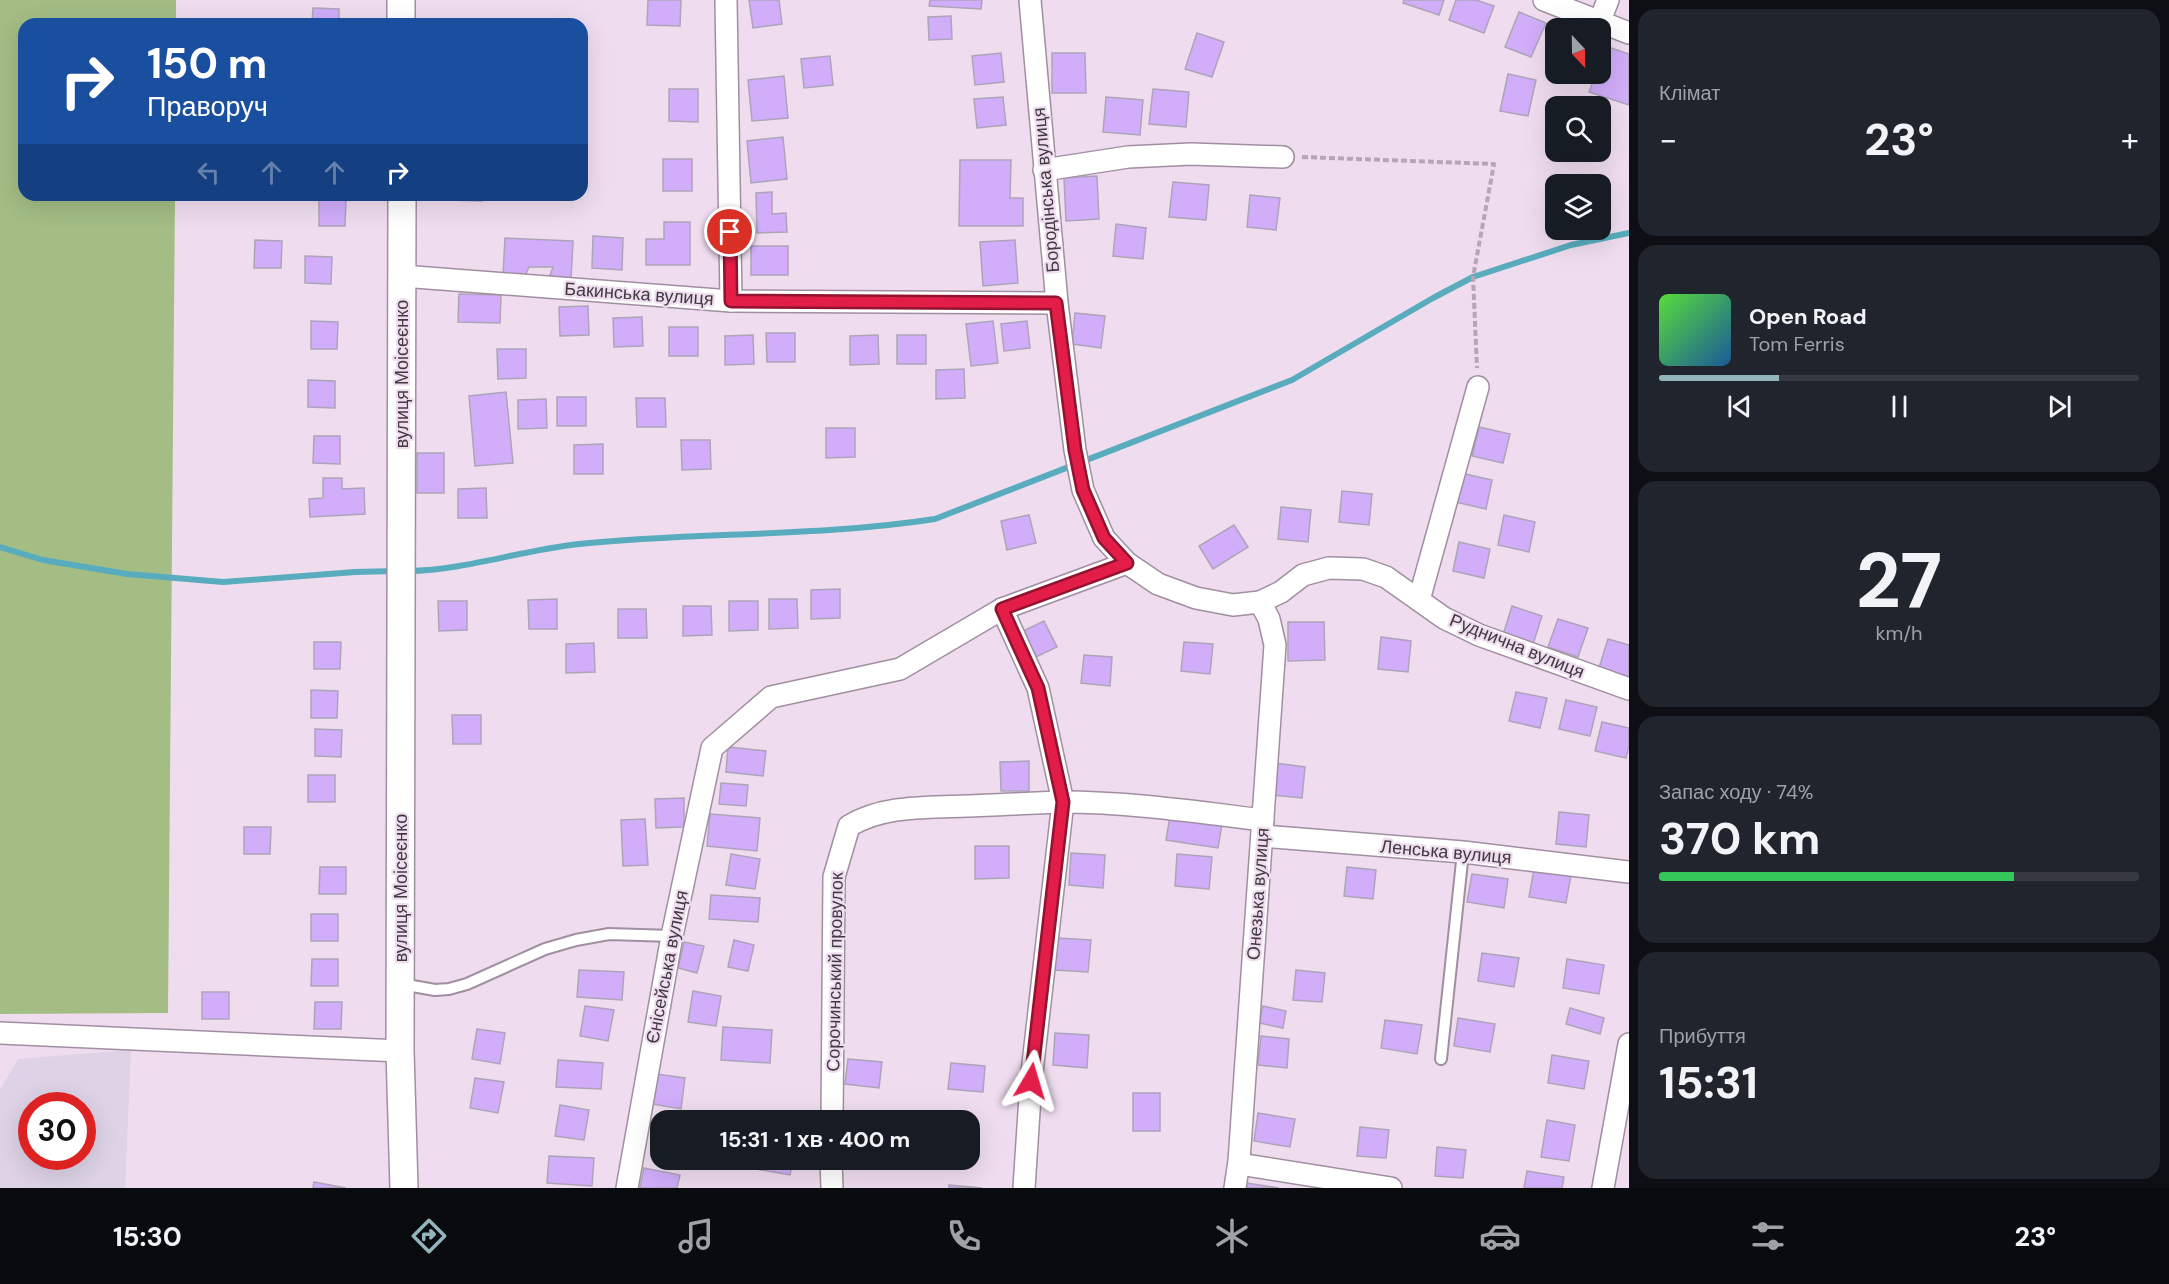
<!DOCTYPE html>
<html lang="uk">
<meta charset="utf-8">
<style>
body{margin:0;font-family:"DM Sans",sans-serif;background:#20242c;color:#f1f3f6;height:100vh;display:flex;flex-direction:column;font-size:22px;white-space:nowrap}
*{box-sizing:border-box;margin:0}
p{font-size:20px;color:#9ea1a6}
.icon{flex:none;width:33px;height:33px;fill:none;stroke:currentColor;stroke-width:2;stroke-linecap:round;stroke-linejoin:round}
.map{position:relative;flex:1;overflow:hidden}
.details{display:flex;flex-direction:column;gap:9px;padding:9px;background:#0d0f14;width:540px}
.details>*{flex:none}
.guide{position:absolute;left:18px;top:18px;width:570px;height:183px;border-radius:18px;box-shadow:0 6px 24px #0002;background:#1a4fa0;color:#fff;overflow:hidden}
.needle{width:39px;rotate:158deg}
.tools{position:absolute;left:1545px;top:18px;display:grid;gap:12px}
.tools a{display:grid;place-items:center;width:66px;height:66px;border-radius:12px;background:#171b24;box-shadow:0 6px 24px #0002;font-size:30px}
.speed{position:absolute;left:18px;top:1092px;display:flex;gap:12px;font-size:30px;font-weight:700;text-align:center}
.speed>*{display:grid;place-content:center;width:78px;height:78px;border-radius:50%;background:#171b24;box-shadow:0 6px 24px #0002;line-height:1}
.speed .limit{border:9px solid #d22;background:#fff;color:#111}
.pin{position:absolute;display:grid;place-items:center;width:51px;height:51px;color:#fff;margin:-26px;border:3px solid #fff;border-radius:50%;box-shadow:0 2px 6px #0007}
.me{position:absolute;width:66px;margin:-33px;rotate:7deg;stroke-linejoin:round;filter:drop-shadow(0 0 4px #0008)}
.turn{display:flex;align-items:center;gap:21px;height:126px;padding:0 30px;font-size:27px}
.turn .icon{width:78px;height:78px;stroke-width:2.5}
.turn b{display:block;font-size:42px;line-height:51px}
.lanes{display:flex;align-items:center;height:57px;padding:0 30px;background:#0003;justify-content:center;gap:30px;direction:ltr}
.lanes .off{opacity:.35}
.big{font-size:45px;font-weight:700;line-height:1.1}
.details .card{flex:1;display:flex;flex-direction:column;justify-content:center;gap:9px;min-width:0;padding:0 21px;border-radius:18px;background:#20242c}
.details .dial{align-items:center;gap:0}
.dial b{font-size:78px;line-height:1}
.song{display:flex;align-items:center;gap:18px}
.cover{width:72px;height:72px;border-radius:9px;background:linear-gradient(135deg,hsl(110 70% 55%),hsl(210 70% 35%))}
.played{height:6px;border-radius:3px;background:linear-gradient(90deg,#92b5bb 25%,#363941 25%)}
.keys{display:flex;justify-content:space-around;direction:ltr}
.heat{display:flex;justify-content:space-between;align-items:center;font-size:33px;direction:ltr}
.charge{height:9px;border-radius:4px;background:linear-gradient(90deg,#34c759 74%,#363941 0)}
.trip{position:absolute;left:650px;top:1110px;width:330px;height:60px;border-radius:18px;background:#171b24;box-shadow:0 6px 24px #0002;font-weight:700;line-height:60px;text-align:center}
.tabs{display:flex;height:96px;justify-content:space-around;align-items:center;background:#090b0e;color:#9ea1a6}
.tabs .icon{width:42px;height:42px}
.tabs .active{color:#92b5bb}
.tabs b{font-size:27px;color:#f1f3f6}
main{display:flex;flex:1;min-height:0}
.map>svg:first-child{display:block}
.industrial{fill:#ddd2e6;fill-rule:evenodd}
.green{fill:#a3bd85}
.lines{fill:none;stroke-linecap:round;stroke-linejoin:round}
.stream{stroke:#58acbe;stroke-width:6}
.building{fill:#d1adfa;stroke:#ada4b9;stroke-width:1.5}
.service-casing{stroke:#a08fa0;stroke-width:14}
.minor-casing{stroke:#a08fa0;stroke-width:24}
.tertiary-casing{stroke:#a08fa0;stroke-width:30}
.path{stroke:#b5a6b5;stroke-width:4;stroke-dasharray:6 3;stroke-linecap:butt}
.service{stroke:#fff;stroke-width:10}
.minor{stroke:#fff;stroke-width:21}
.tertiary{stroke:#fff;stroke-width:27}
.route-casing{stroke:#92132f;stroke-width:15}
.route{stroke:#e11d48;stroke-width:10}
.labels{text-anchor:middle;dominant-baseline:central;stroke-width:4.5;stroke-linejoin:round;paint-order:stroke}
.street-label{font-size:18px;fill:#413941;stroke:#efddef}
</style>
<main>
<div class="map">
<svg width="1629" height="1188" viewBox="0 0 1629 1188">
<rect width="100%" height="100%" fill="#efddef"/>
<path class="industrial" d="M131,1050L125,1188H0V1090L18,1059ZM32,1106H82V1156H32Z"/>
<path class="green" d="M0,0H176V24H24V195H175L168,1013L0,1014Z"/>
<g class="lines">
<g class="stream">
<path d="M0,547L43,560L127,574L223,582L355,572L395,571"/>
<path d="M408,571C466,570 522,550 579,544C698,532 817,537 935,519L1292,380L1433,298L1473,277L1571,245L1629,233"/>
</g>
</g>
<g class="building">
<path d="M648,0H681L680,26L647,25Z"/>
<path d="M749,0H779L782,24L753,28Z"/>
<path d="M930,0H982L981,9L929,6Z"/>
<path d="M1404,0H1444L1439,15L1403,3Z"/>
<path d="M1456,0H1476L1494,6L1484,33L1449,20Z"/>
<path d="M313,8L339,9V24H312Z"/>
<path d="M1519,12L1546,23L1531,57L1505,47Z"/>
<path d="M951,16L952,39L929,40L928,17Z"/>
<path d="M1197,33L1224,42L1212,77L1185,69Z"/>
<path d="M1605,46L1629,54V105L1589,92L1596,74H1600V59Z"/>
<path d="M1001,53L1004,82L975,85L972,56Z"/>
<path d="M1052,53H1085L1086,93H1052Z"/>
<path d="M830,56L833,85L804,88L801,59Z"/>
<path d="M1508,74L1536,80L1528,116L1500,111Z"/>
<path d="M784,76L788,118L752,121L748,80Z"/>
<path d="M669,89H698V122L669,121Z"/>
<path d="M1153,89L1189,92L1186,127L1149,124Z"/>
<path d="M1003,97L1006,125L977,128L974,99Z"/>
<path d="M1106,97L1143,100L1140,135L1103,132Z"/>
<path d="M783,137L787,179L751,183L747,141Z"/>
<rect x="663" y="159" width="29" height="32"/>
<path d="M960,160H1011L1010,198H1023V226H959Z"/>
<path d="M1097,176L1099,219L1066,221L1064,178Z"/>
<path d="M1173,182L1209,185L1206,220L1169,217Z"/>
<path d="M772,192V214L786,213L787,232L757,233L756,193Z"/>
<path d="M450,195H482V201L450,200Z"/>
<path d="M1250,195L1280,198L1276,230L1247,227Z"/>
<path d="M319,199H346L345,226H319Z"/>
<path d="M664,222H690V265H646V239H664Z"/>
<path d="M1116,224L1146,228L1143,259L1113,256Z"/>
<path d="M593,236L623,238L622,270L592,268Z"/>
<path d="M505,238L573,241L571,279L549,278L553,267H529L525,276L503,275Z"/>
<path d="M255,240L282,241L281,268H254Z"/>
<path d="M1015,240L1018,283L983,286L980,242Z"/>
<rect x="751" y="246" width="37" height="29"/>
<path d="M305,256L332,257L331,284L305,283Z"/>
<path d="M459,294L501,295L500,323L458,322Z"/>
<path d="M588,306L589,335L560,336L559,307Z"/>
<path d="M1075,313L1105,316L1101,348L1072,344Z"/>
<path d="M642,317L643,346L614,347L613,318Z"/>
<path d="M311,321L338,322L337,349H311Z"/>
<path d="M993,321L998,363L971,366L966,324Z"/>
<path d="M1027,321L1030,348L1004,351L1001,324Z"/>
<rect x="669" y="327" width="29" height="29"/>
<path d="M766,333H795V362H767Z"/>
<path d="M753,335L754,364L725,365V336Z"/>
<path d="M878,335L879,364L850,365V336Z"/>
<rect x="897" y="335" width="29" height="29"/>
<path d="M497,349H526V378L498,379Z"/>
<path d="M964,369L965,398L936,399V370Z"/>
<path d="M308,380L335,381V408L308,407Z"/>
<path d="M506,392L513,463L475,466L469,396Z"/>
<rect x="557" y="397" width="29" height="29"/>
<path d="M636,398H665L666,427H637Z"/>
<path d="M546,399L547,428L518,429V400Z"/>
<path d="M1479,427L1510,434L1503,463L1472,456Z"/>
<path d="M826,428H855V457L826,458Z"/>
<path d="M314,436H340V464L313,463Z"/>
<path d="M681,440H710L711,469L682,470Z"/>
<path d="M603,444V474H574V445Z"/>
<rect x="417" y="453" width="27" height="40"/>
<path d="M1461,473L1492,480L1486,509L1455,502Z"/>
<path d="M323,478H342V489L364,488L365,514L310,517L309,499L323,498Z"/>
<path d="M486,488L487,518H458V489Z"/>
<path d="M1342,491L1372,494L1369,525L1339,522Z"/>
<path d="M1281,507L1311,510L1308,542L1278,539Z"/>
<path d="M1029,515L1036,543L1007,550L1001,521Z"/>
<path d="M1504,515L1535,522L1529,552L1498,545Z"/>
<path d="M1234,525L1248,547L1213,569L1199,546Z"/>
<path d="M1459,542L1490,549L1484,578L1453,571Z"/>
<path d="M840,589V618L811,619V590Z"/>
<path d="M557,599V629H529L528,600Z"/>
<path d="M769,599H797L798,628L769,629Z"/>
<path d="M438,601H467V630L439,631Z"/>
<path d="M729,601H758V630L729,631Z"/>
<path d="M683,606H711L712,635L683,636Z"/>
<path d="M1512,606L1542,616L1533,644L1503,635Z"/>
<path d="M618,609H646L647,638H618Z"/>
<path d="M1558,619L1588,628L1578,657L1548,647Z"/>
<path d="M1044,621L1057,647L1036,657L1023,631Z"/>
<path d="M1288,622H1324L1325,660L1288,661Z"/>
<path d="M1381,637L1411,641L1408,672L1378,669Z"/>
<path d="M1608,639L1629,645V677L1599,668Z"/>
<path d="M314,642H341L340,669H314Z"/>
<path d="M1184,642L1213,644L1210,674L1181,671Z"/>
<path d="M594,643L595,672L566,673V644Z"/>
<path d="M1084,655L1112,657L1110,686L1081,683Z"/>
<path d="M311,690L338,691L337,718H311Z"/>
<path d="M1516,692L1547,698L1540,728L1509,721Z"/>
<path d="M1566,700L1597,707L1590,736L1559,729Z"/>
<path d="M452,715H481V744H453Z"/>
<path d="M1602,722L1629,728V746L1626,758L1595,751Z"/>
<path d="M315,729L342,730L341,757L315,756Z"/>
<path d="M728,747L766,751L763,776L726,772Z"/>
<path d="M1029,761V791H1001L1000,762Z"/>
<path d="M1275,763L1305,767L1302,798L1272,795Z"/>
<rect x="308" y="775" width="27" height="27"/>
<path d="M721,783L748,785L746,806L719,804Z"/>
<path d="M684,798V827L656,828L655,799Z"/>
<path d="M1559,812L1589,815L1586,847L1556,844Z"/>
<path d="M710,814L760,818L757,851L707,846Z"/>
<path d="M1170,816L1222,824L1218,848L1166,840Z"/>
<path d="M645,819L648,865L623,866L621,820Z"/>
<path d="M244,827H271L270,854H244Z"/>
<path d="M975,846H1009V878L975,879Z"/>
<path d="M1071,853L1105,855L1103,888L1069,885Z"/>
<path d="M731,854L760,859L755,889L726,885Z"/>
<path d="M1177,854L1212,857L1209,889L1175,886Z"/>
<path d="M320,867H346V894H319Z"/>
<path d="M1347,867L1376,870L1373,899L1344,896Z"/>
<path d="M1534,869L1571,875L1566,903L1529,897Z"/>
<path d="M1472,874L1508,879L1504,908L1467,902Z"/>
<path d="M711,895L760,898L758,922L709,919Z"/>
<rect x="311" y="914" width="27" height="27"/>
<path d="M1057,938L1091,940L1088,972L1054,970Z"/>
<path d="M734,940L754,945L748,971L728,967Z"/>
<path d="M684,942L704,946L697,973L678,968Z"/>
<path d="M1482,953L1519,958L1514,987L1478,981Z"/>
<path d="M312,959H338V986H311Z"/>
<path d="M1567,959L1604,965L1599,994L1563,988Z"/>
<path d="M579,970L624,972L622,1000L577,997Z"/>
<path d="M1296,970L1325,973L1322,1002L1293,1000Z"/>
<path d="M693,991L721,996L716,1026L688,1022Z"/>
<rect x="202" y="992" width="27" height="27"/>
<path d="M315,1002H342L341,1029H314Z"/>
<path d="M585,1006L614,1010L608,1041L580,1036Z"/>
<path d="M1263,1006L1286,1011L1283,1028L1259,1023Z"/>
<path d="M1570,1008L1604,1018L1600,1034L1566,1024Z"/>
<path d="M1458,1018L1495,1024L1490,1052L1454,1046Z"/>
<path d="M1385,1020L1422,1025L1417,1054L1381,1048Z"/>
<path d="M723,1027L772,1030L770,1063L721,1060Z"/>
<path d="M477,1029L505,1033L500,1064L472,1059Z"/>
<path d="M1055,1033L1089,1035L1087,1068L1053,1065Z"/>
<path d="M1261,1036L1289,1039L1287,1068L1258,1065Z"/>
<path d="M1552,1055L1589,1061L1584,1089L1548,1083Z"/>
<path d="M848,1059L882,1062L879,1088L845,1084Z"/>
<path d="M558,1060L603,1063L601,1089L556,1087Z"/>
<path d="M951,1063L985,1066L983,1092L948,1089Z"/>
<path d="M657,1074L685,1078L681,1109L652,1104Z"/>
<path d="M475,1078L504,1082L498,1113L470,1108Z"/>
<rect x="1133" y="1093" width="27" height="38"/>
<path d="M560,1105L589,1110L584,1140L555,1136Z"/>
<path d="M1258,1113L1295,1119L1290,1147L1254,1141Z"/>
<path d="M897,1114L931,1117V1120H896Z"/>
<path d="M1547,1120L1575,1125L1569,1161L1541,1157Z"/>
<path d="M1360,1127L1389,1130L1386,1158L1357,1156Z"/>
<path d="M1437,1147L1466,1150L1463,1178L1435,1176Z"/>
<path d="M549,1156L594,1158L592,1186L547,1183Z"/>
<path d="M752,1160H793L790,1175L750,1168Z"/>
<path d="M644,1168L680,1175L677,1188H640Z"/>
<path d="M1527,1171L1564,1177L1562,1188H1524Z"/>
<path d="M314,1182L346,1188H313Z"/>
<path d="M1247,1183L1279,1188H1246Z"/>
<path d="M949,1185L982,1188H949Z"/>
</g>
<g class="lines">
<g class="service-casing">
<g id="service">
<path d="M401,984L435,990L449,989L467,984L545,949L576,940L609,934L672,936"/>
<path d="M1441,1059L1463,852"/>
</g>
</g>
<g class="minor-casing">
<g id="minor">
<path d="M726,0L731,301"/>
<path d="M1030,0L1057,303L1075,450L1083,490L1104,538L1127,563L1158,584L1196,598L1233,605L1260,602L1281,592L1303,575L1329,568L1363,569L1386,577L1444,618L1479,635L1629,689"/>
<path d="M1544,0L1629,33"/>
<path d="M1599,23L1608,0"/>
<path d="M1044,170L1128,157L1191,154L1283,157"/>
<path d="M402,276L731,301L1057,303"/>
<path d="M1419,600L1478,387"/>
<path d="M1002,609L1038,688L1063,802L1031,1081L1024,1188"/>
<path d="M1262,836L1463,852L1629,872"/>
<path d="M0,1033L400,1051"/>
<path d="M832,1120L834,877L849,826C884,805 926,808 965,806C998,805 1030,803 1062,802C1129,802 1197,812 1263,820"/>
<path d="M831,1160L832,1188"/>
<path d="M1239,1164L1391,1188"/>
<path d="M627,1188L672,936L712,748L771,697L900,669L1002,609L1127,563"/>
<path d="M1235,1188L1239,1161L1275,645L1269,619L1260,602"/>
<path d="M1603,1188L1629,1044"/>
</g>
</g>
<g class="tertiary-casing">
<g id="tertiary">
<path d="M401,0V24"/>
<path d="M402,195L400,1051L404,1188"/>
</g>
</g>
<path class="path" d="M1302,157L1494,164L1473,277L1477,368"/>
<use href="#service" class="service"/>
<use href="#minor" class="minor"/>
<use href="#tertiary" class="tertiary"/>
</g>
<g class="lines">
<g class="route-casing">
<path id="route" d="M730,232L731,301L1056,303L1075,450L1083,490L1104,538L1127,563L1002,609L1038,688L1063,802L1031,1081"/>
</g>
<use href="#route" class="route"/>
</g>
<g class="labels">
<g class="street-label">
<text transform="translate(1046 190) rotate(-95)">Бородінська вулиця</text>
<text transform="translate(639 294) rotate(4)">Бакинська вулиця</text>
<text transform="translate(402 374) rotate(-90)">вулиця Моісеєнко</text>
<text transform="translate(1517 646) rotate(22)">Руднична вулиця</text>
<text transform="translate(1446 852) rotate(5)">Ленська вулиця</text>
<text transform="translate(401 888) rotate(-90)">вулиця Моісеєнко</text>
<text transform="translate(1258 894) rotate(-86)">Онезька вулиця</text>
<text transform="translate(667 967) rotate(-79)">Єнісейська вулиця</text>
<text transform="translate(835 972) rotate(-89)">Сорочинський провулок</text>
</g>
</g>
</svg>
<div class="tools">
<a><svg class="needle" viewBox="-14 -14 28 28"><path d="M0-13l5 13h-10z" fill="#e53935"/><path d="M0 13l5-13h-10z" fill="#9ea1a6"/></svg></a>
<a><svg class="icon" aria-label="search" viewBox="0 0 24 24"><circle cx="10" cy="10" r="6"/><path d="M15 15l6 6"/></svg></a>
<a><svg class="icon" aria-label="layers" viewBox="0 0 24 24"><path d="M12 4l9 5-9 5-9-5zM3 14l9 5 9-5"/></svg></a>
</div>
<div class="speed"><div class="limit">30</div></div>
<div class="pin" style="left:730px;top:232px;background:#d93025"><svg class="icon" aria-label="arrive" viewBox="0 0 24 24"><path d="M6 21V4h12l-3 4 3 4H6"/></svg></div>
<svg class="me" style="left:1031px;top:1081px" viewBox="-20 -20 40 40"><path d="M0-17L14 15 0 8-14 15z" fill="#e11d48" stroke="#fff" stroke-width="4"/></svg>
<div class="trip">15:31 · 1 хв · 400 m</div>
<div class="guide">
<div class="turn"><svg class="icon" aria-label="right" viewBox="0 0 24 24"><path d="M7 20v-9h11M14 6l5 5-5 5"/></svg><div><b>150 m</b>Праворуч</div></div>
<div class="lanes"><svg class="icon off" aria-label="left" viewBox="0 0 24 24"><path d="M17 20v-9H6M10 6l-5 5 5 5"/></svg><svg class="icon off" aria-label="ahead" viewBox="0 0 24 24"><path d="M12 20V5M6 11l6-6 6 6"/></svg><svg class="icon off" aria-label="ahead" viewBox="0 0 24 24"><path d="M12 20V5M6 11l6-6 6 6"/></svg><svg class="icon" aria-label="right" viewBox="0 0 24 24"><path d="M7 20v-9h11M14 6l5 5-5 5"/></svg></div>
</div>
</div>
<section class="details">
<div class="card"><p>Клімат</p>
<div class="heat"><a>−</a><b class="big">23°</b><a>+</a></div>
</div>
<div class="card">
<div class="song"><i class="cover"></i><div><b>Open Road</b><p>Tom Ferris</p></div></div>
<div class="played"></div>
<div class="keys"><svg class="icon" aria-label="previous" viewBox="0 0 24 24"><path d="M18 5L8 12l10 7zM5 5v14"/></svg><svg class="icon" aria-label="pause" viewBox="0 0 24 24"><path d="M8 5v14M16 5v14"/></svg><svg class="icon" aria-label="next" viewBox="0 0 24 24"><path d="M6 5l10 7-10 7zM19 5v14"/></svg></div>
</div>
<div class="card dial"><b>27</b><p>km/h</p></div>
<div class="card"><p>Запас ходу · 74%</p><b class="big">370 km</b><div class="charge"></div></div>
<div class="card"><p>Прибуття</p><b class="big">15:31</b></div>
</section>
</main>
<nav class="tabs">
<b>15:30</b>
<svg class="icon active" aria-label="directions" viewBox="0 0 24 24"><path d="M12 3l9 9-9 9-9-9zM9 14v-3h6M13 9l2 2-2 2"/></svg>
<svg class="icon" aria-label="music" viewBox="0 0 24 24"><path d="M9 18V5l10-2v13"/><circle cx="6" cy="18" r="3"/><circle cx="16" cy="16" r="3"/></svg>
<svg class="icon" aria-label="phone" viewBox="0 0 24 24"><path d="M5 4h4l2 5-3 2q2 4 5 5l2-3 5 2v4C11 20 4 13 5 4z"/></svg>
<svg class="icon" aria-label="climate" viewBox="0 0 24 24"><path d="M12 3v18M4 7l16 10M4 17L20 7"/></svg>
<svg class="icon" aria-label="car" viewBox="0 0 24 24"><path d="M5 17H2v-5l4-1 3-4h7l3 4 3 1v5h-3M9 17h6M6 11h13"/><circle cx="7" cy="17" r="2"/><circle cx="17" cy="17" r="2"/></svg>
<svg class="icon" aria-label="filters" viewBox="0 0 24 24"><path d="M4 7h16M4 17h16"/><circle cx="9" cy="7" r="2"/><circle cx="15" cy="17" r="2"/></svg>
<b>23°</b>
</nav>
